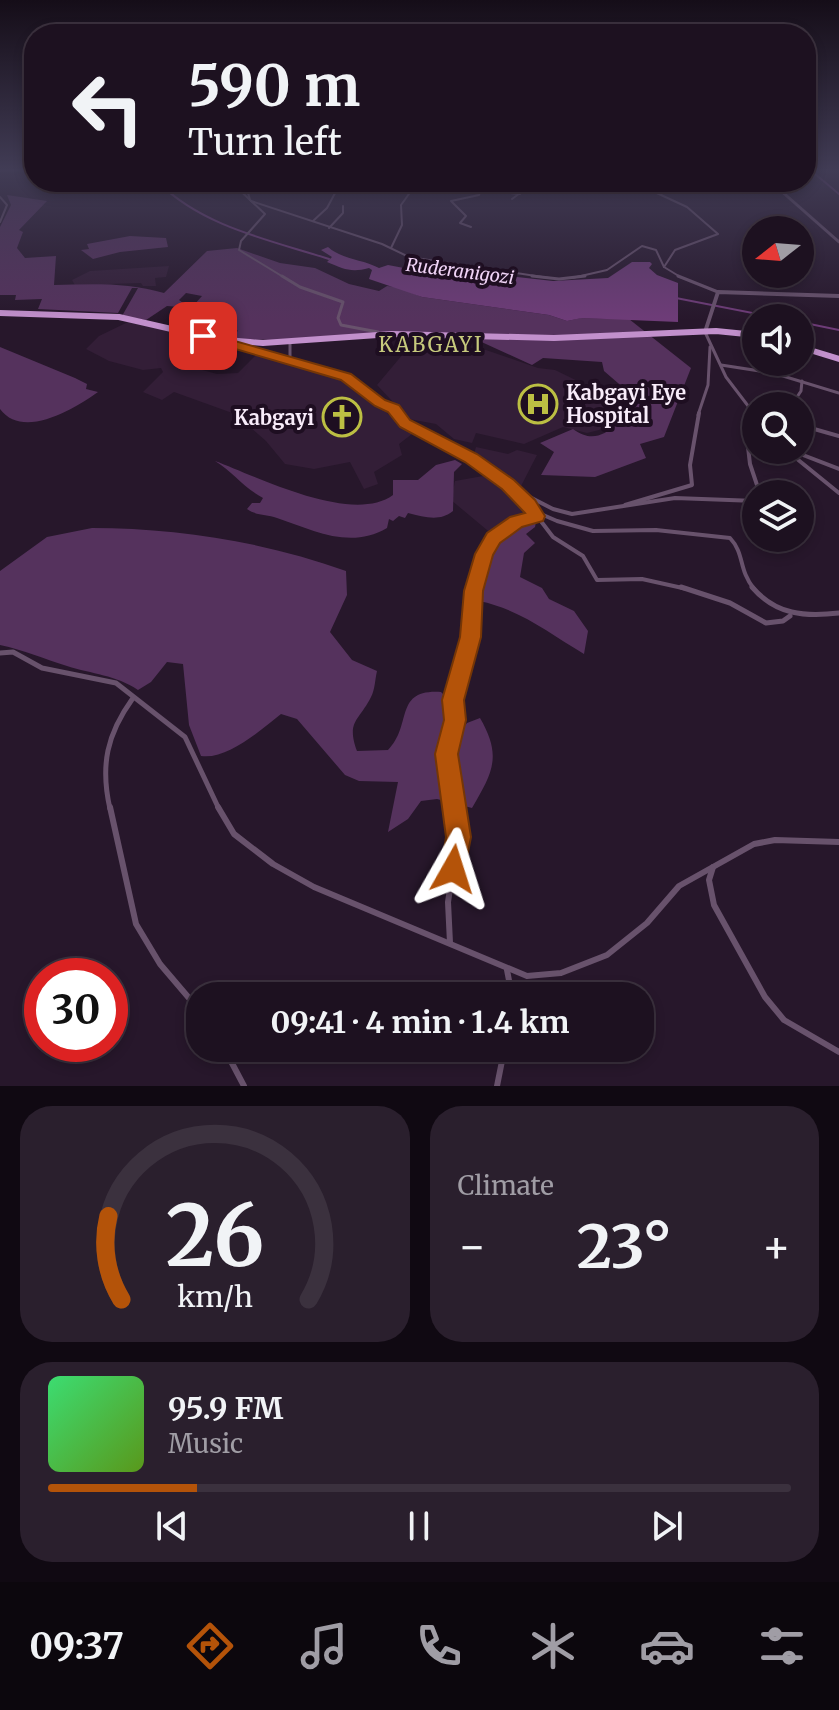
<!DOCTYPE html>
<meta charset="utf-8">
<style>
body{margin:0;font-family:Merriweather,serif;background:#2a1f2d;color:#f1f3f6;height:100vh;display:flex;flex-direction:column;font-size:30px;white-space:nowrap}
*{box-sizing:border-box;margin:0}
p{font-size:26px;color:#a09da5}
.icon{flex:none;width:44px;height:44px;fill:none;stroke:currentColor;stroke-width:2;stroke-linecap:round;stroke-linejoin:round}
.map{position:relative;height:1086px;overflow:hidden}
.panel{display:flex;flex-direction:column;gap:20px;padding:20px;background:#100912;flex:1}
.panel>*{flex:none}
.banner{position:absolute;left:24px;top:24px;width:792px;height:168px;border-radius:32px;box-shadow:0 4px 12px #0003,0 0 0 2px #3b313e;background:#1d1120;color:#f1f3f6;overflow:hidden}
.needle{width:52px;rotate:253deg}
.controls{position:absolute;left:742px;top:216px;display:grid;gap:16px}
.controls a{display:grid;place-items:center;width:72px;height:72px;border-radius:50%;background:#1d1120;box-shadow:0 4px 12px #0003,0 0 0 2px #3b313e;font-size:40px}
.speed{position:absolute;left:24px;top:958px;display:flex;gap:16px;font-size:40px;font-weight:700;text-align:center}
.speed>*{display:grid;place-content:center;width:104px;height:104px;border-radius:50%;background:#1d1120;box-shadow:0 4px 12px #0003,0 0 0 2px #3b313e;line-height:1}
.speed .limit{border:12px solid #d22;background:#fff;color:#111}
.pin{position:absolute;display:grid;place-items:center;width:68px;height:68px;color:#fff;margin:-34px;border-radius:16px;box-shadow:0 4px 12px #0006}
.me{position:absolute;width:88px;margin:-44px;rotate:6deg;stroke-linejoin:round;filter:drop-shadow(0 0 6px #0008)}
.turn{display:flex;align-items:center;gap:28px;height:168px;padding:0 32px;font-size:36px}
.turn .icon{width:104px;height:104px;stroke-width:2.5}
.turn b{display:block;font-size:56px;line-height:68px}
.big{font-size:60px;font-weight:700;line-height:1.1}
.panel .tile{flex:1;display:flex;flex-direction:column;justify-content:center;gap:12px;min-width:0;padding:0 28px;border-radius:32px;background:#2a1f2d}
.panel .dial{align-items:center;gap:0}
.dial svg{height:208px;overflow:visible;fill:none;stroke:#3b313e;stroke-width:7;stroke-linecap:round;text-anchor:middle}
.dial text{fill:#f1f3f6;stroke:none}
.song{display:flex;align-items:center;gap:24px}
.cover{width:96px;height:96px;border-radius:12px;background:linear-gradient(135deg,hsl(140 70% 55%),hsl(90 70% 35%))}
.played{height:8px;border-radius:4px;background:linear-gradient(90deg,#b45309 20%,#3b313e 20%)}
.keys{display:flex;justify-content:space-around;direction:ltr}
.heat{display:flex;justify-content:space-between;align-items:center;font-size:44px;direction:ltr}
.panel .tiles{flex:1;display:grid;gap:20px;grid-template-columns:1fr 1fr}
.tile:last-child{grid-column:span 2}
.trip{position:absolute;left:186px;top:982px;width:468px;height:80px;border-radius:32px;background:#1d1120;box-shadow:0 4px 12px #0003,0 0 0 2px #3b313e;font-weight:700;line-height:80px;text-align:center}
.dock{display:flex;height:128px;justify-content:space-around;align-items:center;background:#0c070d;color:#a09da5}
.dock .icon{width:56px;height:56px}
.dock .selected{color:#b45309}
.dock b{font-size:36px;color:#f1f3f6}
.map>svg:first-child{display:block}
.built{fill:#331e37}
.green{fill:#55325d}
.water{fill:#6e3c78}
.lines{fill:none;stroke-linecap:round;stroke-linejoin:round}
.stream{stroke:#6e3c78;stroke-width:2}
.minor-far4{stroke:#68526c;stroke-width:2}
.minor-far3{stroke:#68526c;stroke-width:3}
.minor-far2{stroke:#68526c;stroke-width:4}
.minor-far1{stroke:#68526c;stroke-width:5}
.minor{stroke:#68526c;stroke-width:6}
.tertiary-far1{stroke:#68526c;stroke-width:3}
.tertiary{stroke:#68526c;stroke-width:4}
.trunk{stroke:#c290cc;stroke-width:6}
.route{fill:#b45309;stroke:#753606;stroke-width:2}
.labels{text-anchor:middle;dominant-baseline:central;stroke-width:8;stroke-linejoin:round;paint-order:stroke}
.far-water-label{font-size:18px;font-style:italic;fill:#f1d4f7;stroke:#1e0e21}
.far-quarter-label{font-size:20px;letter-spacing:2px;fill:#c7ca7d;stroke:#1e0e21}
.poi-label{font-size:20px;font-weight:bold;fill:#f8ecfa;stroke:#1e0e21;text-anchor:start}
</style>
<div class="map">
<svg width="839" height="1086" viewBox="0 0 839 1086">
<rect width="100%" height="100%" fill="#27172b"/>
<g class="built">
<path d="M169,266L166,277L155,278L156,286H143L141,283L75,285L72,280L90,271Z"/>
<path d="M128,322L183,334L211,347L195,368L217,374L238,373L257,354L335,376L353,384L412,434L399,444L402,455L374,472L378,484L364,489L350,462L314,469L285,464L266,441L235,414L174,392L162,400L143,392L163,372L161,368L143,370L109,361L86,349L99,336Z"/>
<path d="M414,341L450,350H486L538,368L555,370L627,405L599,430L587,433L563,427L524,444L476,433L472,443L454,439L436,424L409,419L377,385Z"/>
<path d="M476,447L508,454L517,450L537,455L520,488L473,457Z"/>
<path d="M483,476L504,482L531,513L493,535L451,500L455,481Z"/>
</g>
<g class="green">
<path d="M7,195L47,201L19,230L23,232L17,248L25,258L56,256L54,285C91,284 128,282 164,293L207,251L237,248L280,263L315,268L349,284L379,291L387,286L397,287L422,297L549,315L567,321L581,318L629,319L691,368L664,437L640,444L646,458L595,477L541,475L554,452L540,443L573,429C601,450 618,421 640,402L604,371L602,362L543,358L532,365L475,339L393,333L296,341L224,338L238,331L211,308L194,305L202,296L186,293L179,300L183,303L180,307L167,306L146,320L122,316L138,288H132L118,313L38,309L42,299L15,300L16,295H0V227L11,205Z"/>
<path d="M130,236L166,238L168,247L120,252L93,259L81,250L89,249L87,244Z"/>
<path d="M0,347L75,378L87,384L86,389L98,392C74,409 23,440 0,409Z"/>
<path d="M455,460L462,464L454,472L453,511C439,522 425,517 408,513L405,518L399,516L393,521L389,519L387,528C350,550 313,530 277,518C266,514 257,516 247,509L252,503H260L263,498C244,488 233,472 215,461C258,477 352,525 393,495V480H418L436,465Z"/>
<path d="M531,513L537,517L535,527L526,534L535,543L524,553L520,577L542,588L549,599L574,611L588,631L584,654C549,633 519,609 479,601C479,587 475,569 479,557C484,534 513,523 531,513Z"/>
<path d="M92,528C176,528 266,542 346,571L347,595L330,632L352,660L377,671C375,679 375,690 371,697C359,721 346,721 357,751L388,750C413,725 393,689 441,692L450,701L451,736L457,735L467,723L480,718C502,756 493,772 472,808L437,799L421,801L408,819L388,832L398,782L359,781L345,775L297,719L281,714C261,730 227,760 201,756L189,725L183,664L167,662L151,682L138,690C116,675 92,674 67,666C44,659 24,650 0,645V571L47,537Z"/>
</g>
<path class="water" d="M328,247C343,260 362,259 379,268L388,265L425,272L430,267L553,281L608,278L632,262H650L652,264L649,268L657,275L678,283V322L582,318L567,321L549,315L422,297L369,279L372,270L369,268C351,273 344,269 327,262L332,257L321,250Z"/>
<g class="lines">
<g class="stream">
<path d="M808,168L839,194"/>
<path d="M0,171L34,170"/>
<path d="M158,182C203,227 270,240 329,259"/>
<path d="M676,298L778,318"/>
<path d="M800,322L839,330"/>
</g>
<g class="minor-far4">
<path d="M231,182L265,214L241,241L239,250L285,278"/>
<path d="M245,182L250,200"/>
<path d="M633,182L687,207L718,234L675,250L664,267L682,278"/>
<path d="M0,197L7,205L0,222"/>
<path d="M512,199L535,182"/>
<path d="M251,201L382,244L409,257L549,278"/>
<path d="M313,221L327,208L341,182"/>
<path d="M471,227L460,223L466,216L451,201L479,195L481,190L520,194"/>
<path d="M329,228L343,213V206"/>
<path d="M391,248L402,225L401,205L414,187"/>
<path d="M572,278L607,270L642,246L656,250L664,267"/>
</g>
<g class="minor-far3">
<path d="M282,276L300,287L343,302L338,318L341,325L378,332"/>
<path d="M532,276L559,279L585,276"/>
<path d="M678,276L718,292"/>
<path d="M705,332L726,377L755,415"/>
<path d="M219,342L290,361"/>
<path d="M290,342V361L346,377L380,403L394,408L399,415"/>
<path d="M721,365L773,373L839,393"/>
<path d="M791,406L801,391L802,381"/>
<path d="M698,415L708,385L710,347"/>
</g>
<g class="minor-far2">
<path d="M398,413L405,423L471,458L515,490L534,511L557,521L593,531L656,530L730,538C745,554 738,569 754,589"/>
<path d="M753,413L756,416"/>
<path d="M756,423L746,430L750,464L760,494"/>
<path d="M800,425L839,436"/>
<path d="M786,450L839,493"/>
<path d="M790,450L839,469"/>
<path d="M518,491L553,509L572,514L675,498L756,501"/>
<path d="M625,505L692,485L690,465L699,413"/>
<path d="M537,516L553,537L583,556L597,580L642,579L687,589"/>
<path d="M474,589C486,548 493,529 536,516"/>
</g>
<g class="minor-far1">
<path d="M681,587L730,603L766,623L783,621L790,616"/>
<path d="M752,587C776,615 805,617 839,613"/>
<path d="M0,653L13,652L42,668L116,683L185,737L219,809"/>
<path d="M110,809C100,765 107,734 133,698"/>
<path d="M454,809L446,754L455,720L453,700L470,637L474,587"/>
</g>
<g class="minor">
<path d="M110,807L136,924L160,964L200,1011"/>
<path d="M218,807L234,834L273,864L314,887L527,976L561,973L607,955L647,923L679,886L754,844L775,840L839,842"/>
<path d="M713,867L709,880L714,905L765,997L784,1020L839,1052"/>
<path d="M450,943L448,902L458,837L454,807"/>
<path d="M507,970L512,996"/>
<path d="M224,1048L244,1086"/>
<path d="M497,1086L503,1056L508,1048"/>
</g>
<path class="tertiary-far1" d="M771,182L839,242"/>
<path class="tertiary" d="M705,332L718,292L839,296"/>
<g class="trunk">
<path d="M0,313L119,317L215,339L263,343L392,334L554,338L716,331L756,335"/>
<path d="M800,347L839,359"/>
</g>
</g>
<linearGradient id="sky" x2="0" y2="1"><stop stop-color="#150d18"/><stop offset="0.53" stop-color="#413c55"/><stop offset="1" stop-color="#413c55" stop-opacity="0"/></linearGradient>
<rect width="839" height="320" fill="url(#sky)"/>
<path class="route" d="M203,332L351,374L385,400L399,405L410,420L477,454L514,480L535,500L545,516L543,521L522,527L500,543L493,555L483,591L481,637L464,700L466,720L458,754L471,837L463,878L453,881L444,878L441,869L446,837L435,754L444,720L442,700L460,637L464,591L475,554L487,533L510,517L525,513L502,489L465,462L400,427L388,412L375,406L341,380L198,338L196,336Z"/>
<defs>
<g id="hospital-ring" transform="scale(2)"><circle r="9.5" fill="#1e0e21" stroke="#bcbf43" stroke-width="1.5"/><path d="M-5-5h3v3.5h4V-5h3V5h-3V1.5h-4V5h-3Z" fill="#bcbf43"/></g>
<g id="church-ring" transform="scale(2)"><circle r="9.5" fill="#1e0e21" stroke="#bcbf43" stroke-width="1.5"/><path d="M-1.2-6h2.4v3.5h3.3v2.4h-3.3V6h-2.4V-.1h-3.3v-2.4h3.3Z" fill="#bcbf43"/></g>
</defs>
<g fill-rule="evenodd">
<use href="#hospital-ring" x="538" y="404"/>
<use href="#church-ring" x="342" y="417"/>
</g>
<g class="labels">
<g class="far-water-label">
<text transform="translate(460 271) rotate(7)">Ruderanigozi</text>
</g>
<g class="far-quarter-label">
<text x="431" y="344">KABGAYI</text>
</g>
<g class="poi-label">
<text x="566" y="392">Kabgayi Eye<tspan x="566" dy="23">Hospital</tspan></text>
<text x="314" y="417" text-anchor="end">Kabgayi</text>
</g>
</g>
</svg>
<div class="controls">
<a><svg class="needle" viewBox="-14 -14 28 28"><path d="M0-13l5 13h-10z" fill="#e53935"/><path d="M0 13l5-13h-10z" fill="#a09da5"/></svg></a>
<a><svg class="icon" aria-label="sound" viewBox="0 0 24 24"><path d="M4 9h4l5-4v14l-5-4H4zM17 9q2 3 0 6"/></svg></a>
<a><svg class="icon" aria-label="search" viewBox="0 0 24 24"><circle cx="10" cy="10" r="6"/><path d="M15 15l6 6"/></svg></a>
<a><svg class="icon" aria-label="layers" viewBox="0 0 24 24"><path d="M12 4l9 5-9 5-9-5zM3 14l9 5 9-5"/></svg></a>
</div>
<div class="speed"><div class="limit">30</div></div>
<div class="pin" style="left:203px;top:336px;background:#d93025"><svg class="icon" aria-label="arrive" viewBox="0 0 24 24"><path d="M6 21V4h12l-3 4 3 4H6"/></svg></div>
<svg class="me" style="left:453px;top:869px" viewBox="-20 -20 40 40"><path d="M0-17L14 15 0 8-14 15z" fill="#b45309" stroke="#fff" stroke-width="4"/></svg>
<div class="trip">09:41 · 4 min · 1.4 km</div>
<div class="banner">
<div class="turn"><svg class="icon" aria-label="left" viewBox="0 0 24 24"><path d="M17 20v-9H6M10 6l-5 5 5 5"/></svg><div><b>590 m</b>Turn left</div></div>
</div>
</div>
<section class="panel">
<div class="tiles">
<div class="tile dial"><svg viewBox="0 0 100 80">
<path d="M14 69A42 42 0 1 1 86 69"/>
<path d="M14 69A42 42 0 0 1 9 37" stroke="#b45309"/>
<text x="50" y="56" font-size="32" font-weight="700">26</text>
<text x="50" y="72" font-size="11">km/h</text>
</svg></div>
<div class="tile"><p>Climate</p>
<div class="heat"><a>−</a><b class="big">23°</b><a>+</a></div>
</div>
<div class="tile">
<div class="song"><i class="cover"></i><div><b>95.9 FM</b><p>Music</p></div></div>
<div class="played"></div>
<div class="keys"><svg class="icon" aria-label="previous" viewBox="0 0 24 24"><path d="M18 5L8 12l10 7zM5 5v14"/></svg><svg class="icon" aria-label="pause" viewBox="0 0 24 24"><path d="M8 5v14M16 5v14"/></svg><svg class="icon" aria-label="next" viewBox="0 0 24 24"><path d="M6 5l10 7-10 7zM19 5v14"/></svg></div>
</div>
</div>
</section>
<nav class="dock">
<b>09:37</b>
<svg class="icon selected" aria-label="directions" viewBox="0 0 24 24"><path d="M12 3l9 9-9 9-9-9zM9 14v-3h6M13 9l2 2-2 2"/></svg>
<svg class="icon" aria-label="music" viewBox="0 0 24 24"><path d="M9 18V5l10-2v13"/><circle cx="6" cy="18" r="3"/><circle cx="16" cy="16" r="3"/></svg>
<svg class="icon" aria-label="phone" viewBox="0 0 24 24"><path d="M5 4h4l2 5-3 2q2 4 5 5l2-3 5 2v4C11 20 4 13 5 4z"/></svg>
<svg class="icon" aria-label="climate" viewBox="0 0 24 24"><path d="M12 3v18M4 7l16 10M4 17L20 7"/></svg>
<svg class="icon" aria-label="car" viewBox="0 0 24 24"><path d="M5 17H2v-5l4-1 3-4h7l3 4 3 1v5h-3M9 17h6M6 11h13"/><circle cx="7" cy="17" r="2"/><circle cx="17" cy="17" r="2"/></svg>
<svg class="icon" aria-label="filters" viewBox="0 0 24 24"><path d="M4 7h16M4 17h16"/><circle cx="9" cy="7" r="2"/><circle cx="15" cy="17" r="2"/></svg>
</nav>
